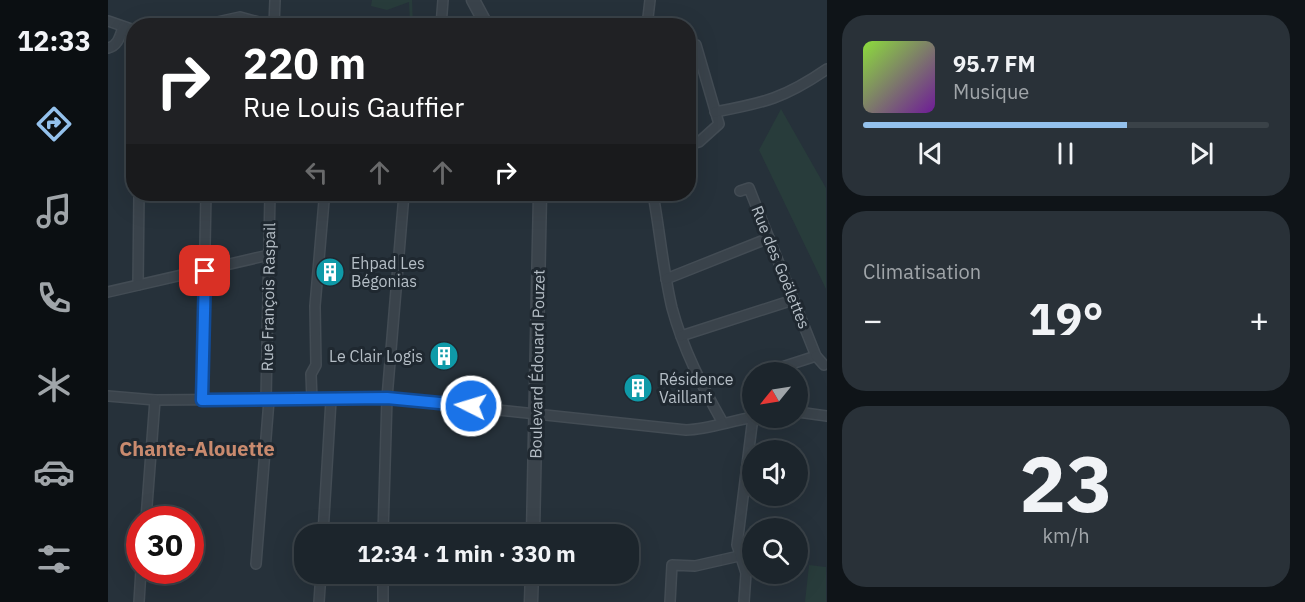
<!DOCTYPE html>
<html lang="fr">
<meta charset="utf-8">
<style>
body{margin:0;font-family:"IBM Plex Sans",sans-serif;background:#293138;color:#f1f3f6;height:100vh;display:flex;flex-direction:column;font-size:22px;white-space:nowrap}
*{box-sizing:border-box;margin:0}
p{font-size:20px;color:#a0a5a9}
.icon{flex:none;width:33px;height:33px;fill:none;stroke:currentColor;stroke-width:2;stroke-linecap:round;stroke-linejoin:round}
.map{position:relative;flex:1;overflow:hidden}
.panel{display:flex;flex-direction:column;gap:15px;padding:15px;background:#0f1418;width:478px}
.panel>*{flex:none}
.guide{position:absolute;left:18px;top:18px;width:570px;height:183px;border-radius:24px;box-shadow:0 6px 24px #0002,0 0 0 2px #3a4248;background:#202124;color:#fff;overflow:hidden}
.needle{width:39px;rotate:240deg}
.controls{position:absolute;left:634px;top:362px;display:grid;gap:12px}
.controls a{display:grid;place-items:center;width:66px;height:66px;border-radius:50%;background:#1c252c;box-shadow:0 6px 24px #0002,0 0 0 2px #3a4248;font-size:30px}
.speed{position:absolute;left:18px;top:506px;display:flex;gap:12px;font-size:30px;font-weight:700;text-align:center}
.speed>*{display:grid;place-content:center;width:78px;height:78px;border-radius:50%;background:#1c252c;box-shadow:0 6px 24px #0002,0 0 0 2px #3a4248;line-height:1}
.speed .limit{border:9px solid #d22;background:#fff;color:#111}
.pin{position:absolute;display:grid;place-items:center;width:51px;height:51px;color:#fff;margin:-26px;border-radius:12px;box-shadow:0 3px 9px #0006}
.me{position:absolute;width:66px;margin:-33px;rotate:275deg;stroke-linejoin:round;filter:drop-shadow(0 0 4px #0008)}
.turn{display:flex;align-items:center;gap:21px;height:126px;padding:0 18px;font-size:27px}
.turn .icon{width:78px;height:78px;stroke-width:2.5}
.turn b{display:block;font-size:42px;line-height:51px}
.lanes{display:flex;align-items:center;height:57px;padding:0 18px;background:#0003;justify-content:center;gap:30px;direction:ltr}
.lanes .off{opacity:.35}
.big{font-size:45px;font-weight:800;line-height:1.1}
.panel .tile{flex:1;display:flex;flex-direction:column;justify-content:center;gap:9px;min-width:0;padding:0 21px;border-radius:24px;background:#293138}
.panel .dial{align-items:center;gap:0}
.dial b{font-size:78px;line-height:1}
.song{display:flex;align-items:center;gap:18px}
.cover{width:72px;height:72px;border-radius:9px;background:linear-gradient(135deg,hsl(90 70% 55%),hsl(280 70% 35%))}
.played{height:6px;border-radius:3px;background:linear-gradient(90deg,#94c1ec 65%,#3a4248 65%)}
.keys{display:flex;justify-content:space-around;direction:ltr}
.heat{display:flex;justify-content:space-between;align-items:center;font-size:33px;direction:ltr}
.trip{position:absolute;left:186px;top:524px;width:345px;height:60px;border-radius:24px;background:#1c252c;box-shadow:0 6px 24px #0002,0 0 0 2px #3a4248;font-weight:800;line-height:60px;text-align:center}
main{display:flex;flex:1;min-height:0}
.menu{display:flex;flex-direction:column;width:108px;justify-content:space-around;align-items:center;background:#0b0f12;color:#a0a5a9}
.menu .icon{width:42px;height:42px}
.menu .active{color:#94c1ec}
.menu b{font-size:27px;color:#f1f3f6}
.map>svg:first-child{display:block}
.green{fill:#283c3b}
.lines{fill:none;stroke-linecap:round;stroke-linejoin:round}
.minor-casing{stroke:#434c54;stroke-width:12}
.tertiary-casing{stroke:#434c54;stroke-width:15}
.minor{stroke:#3a434b;stroke-width:9}
.tertiary{stroke:#3a434b;stroke-width:12}
.route-casing{stroke:#114b97;stroke-width:15}
.route{stroke:#1a73e8;stroke-width:10}
.labels{text-anchor:middle;dominant-baseline:central;stroke-width:6;stroke-linejoin:round;paint-order:stroke}
.poi-label{font-size:16px;fill:#b5bec6;stroke:#1f2830;text-anchor:start}
.street-label{font-size:16px;fill:#b5bec6;stroke:#1f2830}
.quarter-label{font-size:20px;font-weight:bold;fill:#c98a6e;stroke:#1f2830}
</style>
<main>
<nav class="menu">
<b>12:33</b>
<svg class="icon active" aria-label="directions" viewBox="0 0 24 24"><path d="M12 3l9 9-9 9-9-9zM9 14v-3h6M13 9l2 2-2 2"/></svg>
<svg class="icon" aria-label="music" viewBox="0 0 24 24"><path d="M9 18V5l10-2v13"/><circle cx="6" cy="18" r="3"/><circle cx="16" cy="16" r="3"/></svg>
<svg class="icon" aria-label="phone" viewBox="0 0 24 24"><path d="M5 4h4l2 5-3 2q2 4 5 5l2-3 5 2v4C11 20 4 13 5 4z"/></svg>
<svg class="icon" aria-label="climate" viewBox="0 0 24 24"><path d="M12 3v18M4 7l16 10M4 17L20 7"/></svg>
<svg class="icon" aria-label="car" viewBox="0 0 24 24"><path d="M5 17H2v-5l4-1 3-4h7l3 4 3 1v5h-3M9 17h6M6 11h13"/><circle cx="7" cy="17" r="2"/><circle cx="17" cy="17" r="2"/></svg>
<svg class="icon" aria-label="filters" viewBox="0 0 24 24"><path d="M4 7h16M4 17h16"/><circle cx="9" cy="7" r="2"/><circle cx="15" cy="17" r="2"/></svg>
</nav>
<div class="map">
<svg width="719" height="602" viewBox="0 0 719 602">
<rect width="100%" height="100%" fill="#26313a"/>
<g class="green">
<path d="M264,0H304L305,25L302,24L301,2L279,10L263,6Z"/>
<path d="M673,109L718,188V289L651,150Z"/>
<path d="M701,565L718,567V602H697Z"/>
</g>
<g class="lines">
<g class="minor-casing">
<g id="minor">
<path d="M0,21L26,30"/>
<path d="M91,26L132,17L165,26"/>
<path d="M166,26L167,0"/>
<path d="M333,26L335,0"/>
<path d="M539,26L542,0"/>
<path d="M580,46L588,45L611,124L591,142L580,145"/>
<path d="M0,48C10,46 12,36 15,27"/>
<path d="M607,112C656,103 677,98 719,69"/>
<path d="M632,191L641,188L708,356L674,367"/>
<path d="M545,194C552,232 555,270 564,308C575,349 594,386 615,423"/>
<path d="M558,279L661,238"/>
<path d="M30,285L31,194"/>
<path d="M0,292L161,255"/>
<path d="M573,336L685,300"/>
<path d="M708,356L716,365"/>
<path d="M0,396L47,400L279,398L578,430C601,429 622,421 646,417"/>
<path d="M94,400L98,194"/>
<path d="M158,400L162,194"/>
<path d="M204,400L203,374L208,365L207,306L216,201"/>
<path d="M690,412L719,416"/>
<path d="M38,519L47,400"/>
<path d="M215,534L223,400"/>
<path d="M275,534L279,398L296,194"/>
<path d="M148,564L161,400"/>
<path d="M31,602L33,570"/>
<path d="M211,602L213,573"/>
<path d="M275,602V573"/>
<path d="M562,602L564,565L587,566L631,556"/>
<path d="M636,602L638,573L629,545L645,417"/>
</g>
</g>
<g class="tertiary-casing">
<g id="tertiary">
<path d="M365,0L379,26"/>
<path d="M425,534L432,194"/>
<path d="M423,602L424,573"/>
</g>
</g>
<use href="#minor" class="minor"/>
<use href="#tertiary" class="tertiary"/>
</g>
<g class="lines">
<g class="route-casing">
<path id="route" d="M97,271L94,400L279,398L363,406"/>
</g>
<use href="#route" class="route"/>
</g>
<defs>
<g id="building-disc" transform="scale(1.5)"><circle r="9.5" fill="#0f9aa8" stroke="#1f2830"/><path d="M-4-6H4V6H1V3H-1V6H-4ZM-2.5-4.3h1.7v1.8h-1.7ZM.8-4.3h1.7v1.8H.8ZM-2.5-1h1.7V.8h-1.7ZM.8-1h1.7V.8H.8Z" fill="#fff"/></g>
</defs>
<g fill-rule="evenodd">
<use href="#building-disc" x="222" y="272"/>
<use href="#building-disc" x="336" y="356"/>
<use href="#building-disc" x="530" y="388"/>
</g>
<g class="labels">
<g class="poi-label">
<text x="243" y="263">Ehpad Les<tspan x="243" dy="18">Bégonias</tspan></text>
<text x="315" y="356" text-anchor="end">Le Clair Logis</text>
<text x="551" y="379">Résidence<tspan x="551" dy="18">Vaillant</tspan></text>
</g>
<g class="street-label">
<text transform="translate(673 267) rotate(68)">Rue des Goëlettes</text>
<text transform="translate(160 297) rotate(-89)">Rue François Raspail</text>
<text transform="translate(429 364) rotate(-89)">Boulevard Édouard Pouzet</text>
</g>
<g class="quarter-label">
<text x="89" y="448">Chante-Alouette</text>
</g>
</g>
</svg>
<div class="controls">
<a><svg class="needle" viewBox="-14 -14 28 28"><path d="M0-13l5 13h-10z" fill="#e53935"/><path d="M0 13l5-13h-10z" fill="#a0a5a9"/></svg></a>
<a><svg class="icon" aria-label="sound" viewBox="0 0 24 24"><path d="M4 9h4l5-4v14l-5-4H4zM17 9q2 3 0 6"/></svg></a>
<a><svg class="icon" aria-label="search" viewBox="0 0 24 24"><circle cx="10" cy="10" r="6"/><path d="M15 15l6 6"/></svg></a>
</div>
<div class="speed"><div class="limit">30</div></div>
<div class="pin" style="left:97px;top:271px;background:#d93025"><svg class="icon" aria-label="arrive" viewBox="0 0 24 24"><path d="M6 21V4h12l-3 4 3 4H6"/></svg></div>
<svg class="me" style="left:363px;top:406px" viewBox="-20 -20 40 40"><circle r="17" fill="#1a73e8" stroke="#fff" stroke-width="3"/><path d="M0-11L8 9 0 5-8 9z" fill="#fff"/></svg>
<div class="trip">12:34 · 1 min · 330 m</div>
<div class="guide">
<div class="turn"><svg class="icon" aria-label="right" viewBox="0 0 24 24"><path d="M7 20v-9h11M14 6l5 5-5 5"/></svg><div><b>220 m</b>Rue Louis Gauffier</div></div>
<div class="lanes"><svg class="icon off" aria-label="left" viewBox="0 0 24 24"><path d="M17 20v-9H6M10 6l-5 5 5 5"/></svg><svg class="icon off" aria-label="ahead" viewBox="0 0 24 24"><path d="M12 20V5M6 11l6-6 6 6"/></svg><svg class="icon off" aria-label="ahead" viewBox="0 0 24 24"><path d="M12 20V5M6 11l6-6 6 6"/></svg><svg class="icon" aria-label="right" viewBox="0 0 24 24"><path d="M7 20v-9h11M14 6l5 5-5 5"/></svg></div>
</div>
</div>
<section class="panel">
<div class="tile">
<div class="song"><i class="cover"></i><div><b>95.7 FM</b><p>Musique</p></div></div>
<div class="played"></div>
<div class="keys"><svg class="icon" aria-label="previous" viewBox="0 0 24 24"><path d="M18 5L8 12l10 7zM5 5v14"/></svg><svg class="icon" aria-label="pause" viewBox="0 0 24 24"><path d="M8 5v14M16 5v14"/></svg><svg class="icon" aria-label="next" viewBox="0 0 24 24"><path d="M6 5l10 7-10 7zM19 5v14"/></svg></div>
</div>
<div class="tile"><p>Climatisation</p>
<div class="heat"><a>−</a><b class="big">19°</b><a>+</a></div>
</div>
<div class="tile dial"><b>23</b><p>km/h</p></div>
</section>
</main>
